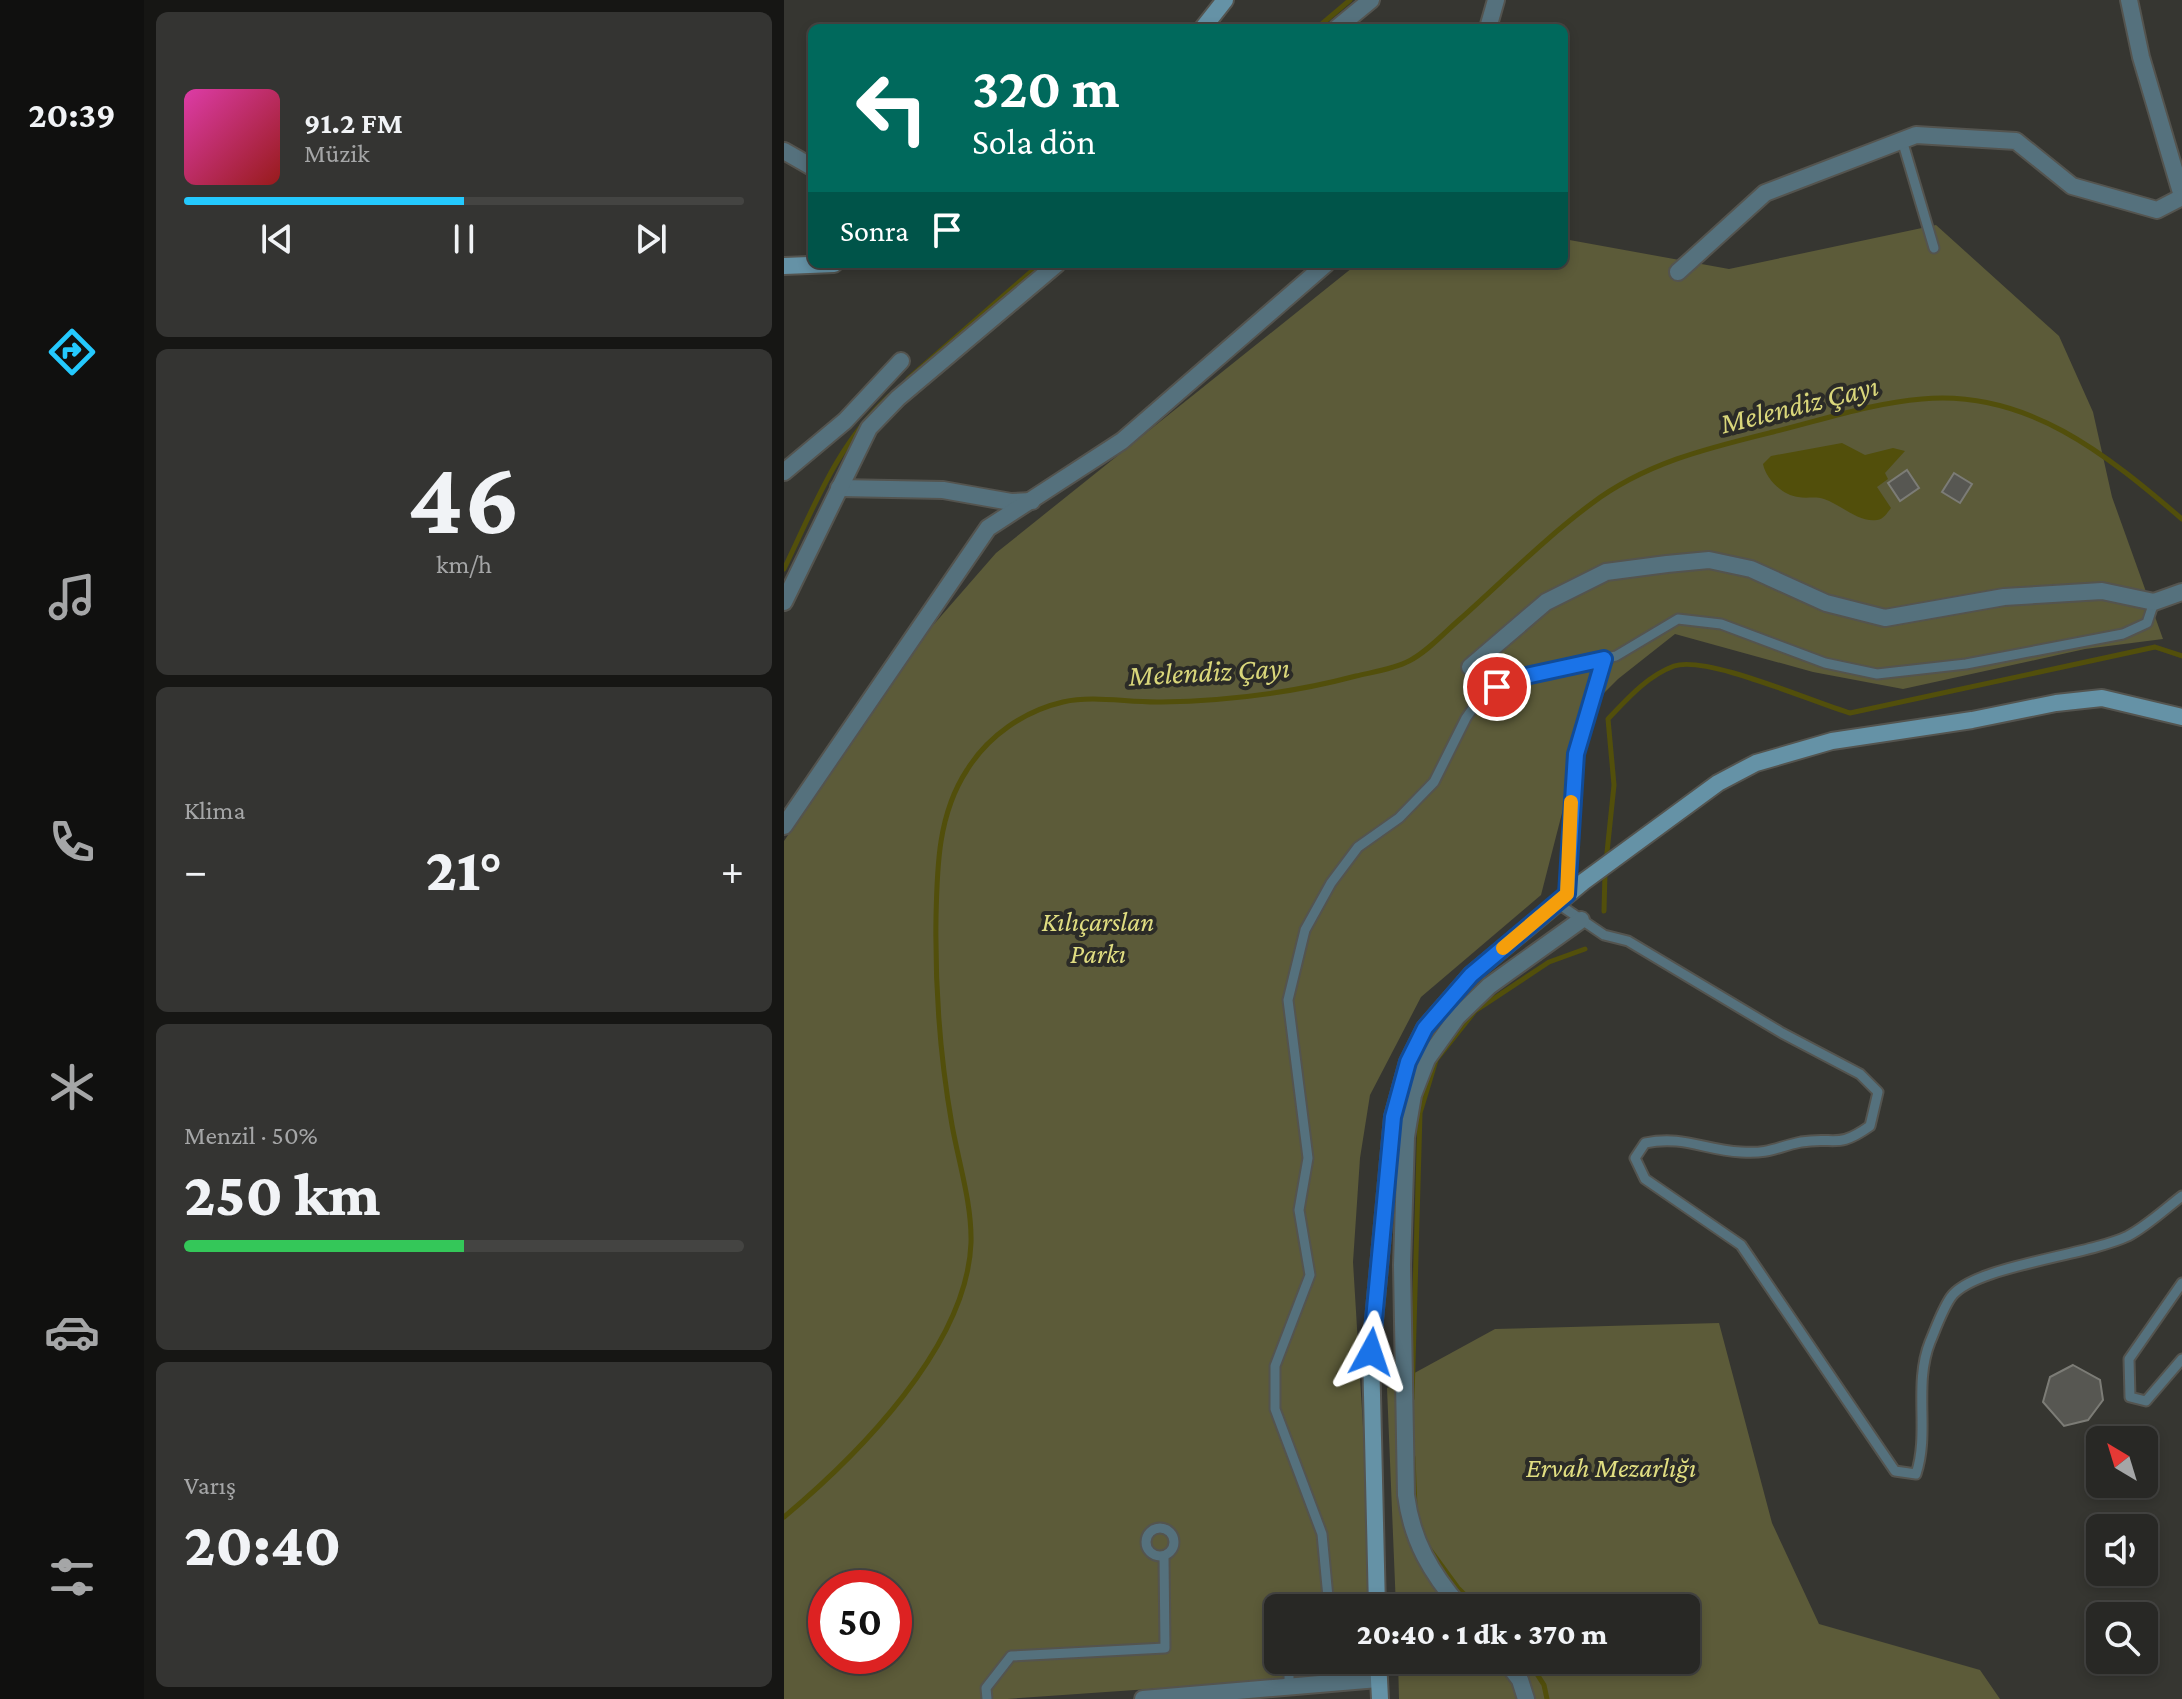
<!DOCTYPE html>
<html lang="tr">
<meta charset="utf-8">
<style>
body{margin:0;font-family:"Crimson Pro",serif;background:#343432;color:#f1f3f6;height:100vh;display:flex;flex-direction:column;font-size:30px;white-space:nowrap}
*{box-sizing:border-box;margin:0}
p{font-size:26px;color:#a5a6a7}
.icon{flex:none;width:44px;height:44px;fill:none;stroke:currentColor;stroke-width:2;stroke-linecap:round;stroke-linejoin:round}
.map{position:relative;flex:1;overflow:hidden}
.panel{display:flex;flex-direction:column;gap:12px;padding:12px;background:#161614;width:640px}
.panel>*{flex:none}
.top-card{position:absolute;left:24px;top:24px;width:760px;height:244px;border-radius:12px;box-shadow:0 4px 12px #0003,0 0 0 2px #444442;background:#00695c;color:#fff;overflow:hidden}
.needle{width:52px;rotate:322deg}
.controls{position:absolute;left:1302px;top:1426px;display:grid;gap:16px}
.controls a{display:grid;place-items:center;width:72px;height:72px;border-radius:12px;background:#282825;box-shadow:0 4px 12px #0003,0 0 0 2px #444442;font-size:40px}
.speed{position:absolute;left:24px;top:1570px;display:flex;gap:16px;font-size:40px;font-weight:700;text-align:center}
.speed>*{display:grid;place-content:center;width:104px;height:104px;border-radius:50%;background:#282825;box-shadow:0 4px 12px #0003,0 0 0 2px #444442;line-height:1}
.speed .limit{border:12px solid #d22;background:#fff;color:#111}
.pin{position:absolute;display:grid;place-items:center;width:68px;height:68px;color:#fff;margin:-34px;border:4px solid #fff;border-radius:50%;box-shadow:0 2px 8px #0007}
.me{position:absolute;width:88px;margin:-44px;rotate:5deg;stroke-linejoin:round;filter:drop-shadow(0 0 6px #0008)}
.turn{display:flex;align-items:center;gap:28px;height:168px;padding:0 32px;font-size:36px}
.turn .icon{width:104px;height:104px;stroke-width:2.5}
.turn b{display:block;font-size:56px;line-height:68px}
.then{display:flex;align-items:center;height:76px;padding:0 32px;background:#0003;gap:16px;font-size:30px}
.big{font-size:60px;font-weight:800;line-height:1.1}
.panel .tile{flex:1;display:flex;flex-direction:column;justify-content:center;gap:12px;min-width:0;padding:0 28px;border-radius:12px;background:#343432}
.panel .dial{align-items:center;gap:0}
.dial b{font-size:104px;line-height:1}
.song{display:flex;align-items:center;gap:24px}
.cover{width:96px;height:96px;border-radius:12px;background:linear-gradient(135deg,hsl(320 70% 55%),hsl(0 70% 35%))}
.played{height:8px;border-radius:4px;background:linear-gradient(90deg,#24c9fe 50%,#444442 50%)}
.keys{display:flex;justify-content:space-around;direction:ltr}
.heat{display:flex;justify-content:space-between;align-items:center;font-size:44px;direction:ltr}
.charge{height:12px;border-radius:6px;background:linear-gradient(90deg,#34c759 50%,#444442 0)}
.trip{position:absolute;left:480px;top:1594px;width:436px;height:80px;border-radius:12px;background:#282825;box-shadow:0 4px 12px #0003,0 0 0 2px #444442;font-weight:800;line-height:80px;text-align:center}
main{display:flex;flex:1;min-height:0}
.menu{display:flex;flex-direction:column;width:144px;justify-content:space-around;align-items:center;background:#10100f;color:#a5a6a7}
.menu .icon{width:56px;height:56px}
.menu .current{color:#24c9fe}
.menu b{font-size:36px;color:#f1f3f6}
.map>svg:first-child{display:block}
.green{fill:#5c5b39;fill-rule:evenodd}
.water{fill:#524f0b}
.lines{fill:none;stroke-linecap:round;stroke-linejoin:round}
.stream{stroke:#524f0b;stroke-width:5}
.building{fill:#575752;stroke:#7c7c76;stroke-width:2}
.service-casing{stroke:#54544f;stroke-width:13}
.minor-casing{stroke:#54544f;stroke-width:20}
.secondary-casing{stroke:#54544f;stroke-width:20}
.service{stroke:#55717d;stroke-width:9}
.minor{stroke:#55717d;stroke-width:16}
.secondary{stroke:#6592a6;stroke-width:16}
.route-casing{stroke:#114b97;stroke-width:20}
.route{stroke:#1a73e8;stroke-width:14}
.slow{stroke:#f59e0b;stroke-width:14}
.labels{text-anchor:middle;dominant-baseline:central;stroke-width:8;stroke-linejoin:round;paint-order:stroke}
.park-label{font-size:28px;font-style:italic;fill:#e0dd81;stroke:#2b2b27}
.water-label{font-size:30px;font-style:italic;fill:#d9d67a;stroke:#2b2b27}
</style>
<main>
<nav class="menu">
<b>20:39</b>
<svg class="icon current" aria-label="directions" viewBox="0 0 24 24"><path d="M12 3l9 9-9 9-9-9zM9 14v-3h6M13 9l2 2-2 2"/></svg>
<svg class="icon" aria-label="music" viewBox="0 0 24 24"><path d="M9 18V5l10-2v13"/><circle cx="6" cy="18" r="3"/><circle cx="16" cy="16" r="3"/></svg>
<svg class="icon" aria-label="phone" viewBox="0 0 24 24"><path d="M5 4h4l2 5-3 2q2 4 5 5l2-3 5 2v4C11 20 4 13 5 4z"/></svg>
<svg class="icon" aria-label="climate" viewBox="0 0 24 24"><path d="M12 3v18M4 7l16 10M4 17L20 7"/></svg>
<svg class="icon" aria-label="car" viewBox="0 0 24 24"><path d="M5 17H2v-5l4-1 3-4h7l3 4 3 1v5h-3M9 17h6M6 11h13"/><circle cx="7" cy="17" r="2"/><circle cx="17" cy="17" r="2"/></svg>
<svg class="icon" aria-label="filters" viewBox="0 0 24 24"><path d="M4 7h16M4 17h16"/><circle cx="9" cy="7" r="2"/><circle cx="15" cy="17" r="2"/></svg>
</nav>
<section class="panel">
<div class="tile">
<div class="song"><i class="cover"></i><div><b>91.2 FM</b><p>Müzik</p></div></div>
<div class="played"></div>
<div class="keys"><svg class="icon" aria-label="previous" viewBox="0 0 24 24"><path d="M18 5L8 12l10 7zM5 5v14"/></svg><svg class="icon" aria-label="pause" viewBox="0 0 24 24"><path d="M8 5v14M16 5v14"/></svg><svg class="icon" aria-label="next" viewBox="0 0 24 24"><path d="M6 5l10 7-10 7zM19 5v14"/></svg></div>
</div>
<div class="tile dial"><b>46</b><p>km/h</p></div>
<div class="tile"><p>Klima</p>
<div class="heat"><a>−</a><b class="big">21°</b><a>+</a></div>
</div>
<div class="tile"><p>Menzil · 50%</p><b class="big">250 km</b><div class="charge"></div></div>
<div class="tile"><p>Varış</p><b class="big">20:40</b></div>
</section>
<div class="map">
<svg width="1398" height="1699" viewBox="0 0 1398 1699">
<rect width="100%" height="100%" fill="#363631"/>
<g class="green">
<path d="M1152,225L1275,336L1309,412L1328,497L1379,639L1301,649L1119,689L1029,672L891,634L834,679L805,708L757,895L637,997L586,1095L576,1158L569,1262L590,1608H494V1660H593L594,1673L223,1699H0V841L137,639L212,553L573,264H780V239L945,269ZM42,1588H110V1656H42Z"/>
<path d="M935,1323L988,1523L1035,1624L1196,1670L1216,1699H615L614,1660H902V1608H612L603,1388L711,1329Z"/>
</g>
<path class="water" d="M1058,443L1081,455L1109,448L1121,451L1101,473L1104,479L1093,487L1107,508C1103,513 1100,519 1093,520C1075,523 1056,504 1040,499C1031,496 1023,499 1014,497C998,495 982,479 979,464L987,456Z"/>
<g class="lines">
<g class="stream">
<path d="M533,28L566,0"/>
<path d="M124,379L256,264"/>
<path d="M0,569C30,507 53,444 105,396"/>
<path d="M822,862L830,785L824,719C843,699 863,676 890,666C923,655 1028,702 1066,713L1371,647L1398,656"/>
<path d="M820,911L821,872"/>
<path d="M628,1399L636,1113L652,1060L691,1011L765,962L801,949"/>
<path d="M629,1457L631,1507"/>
<path d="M0,1517C74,1455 183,1346 187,1243C188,1204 175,1164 168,1125C156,1057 151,987 152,918C153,867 154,814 183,770C204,736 240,711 279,702C310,695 345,703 377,702C443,701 508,693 572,676C589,672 610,669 625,661C643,652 660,633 675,620C719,581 760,539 807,504C861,463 924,448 989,432C1038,420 1088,403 1138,399C1243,389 1323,455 1398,519"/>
<path d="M644,1547L674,1588L694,1608"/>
<path d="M744,1660L760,1685L763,1699"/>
</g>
</g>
<g class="building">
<path d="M1123,470L1135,488L1116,501L1104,483Z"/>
<path d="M1170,473L1188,484L1176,503L1158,492Z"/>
<path d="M1289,1365L1316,1380L1319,1400L1304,1420L1280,1426L1259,1402L1266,1377Z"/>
</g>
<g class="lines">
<g class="service-casing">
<g id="service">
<path d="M1118,140L1150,248"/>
<path d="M783,894L792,754L820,659"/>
<path d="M773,903L820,935L844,941L998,1033L1076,1074L1094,1092L1086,1126C1052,1150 1052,1136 1017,1142C992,1147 987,1154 957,1152C920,1150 899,1135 861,1143L851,1158L861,1179L957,1245L1111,1471L1132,1474C1146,1432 1129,1385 1146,1342C1152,1328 1158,1310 1167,1297C1189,1266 1302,1256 1344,1236C1363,1226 1381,1209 1398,1196"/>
<path d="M1398,1283L1345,1359L1346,1397L1362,1401L1398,1359"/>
<circle cx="376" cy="1542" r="14"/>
<path d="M545,1608L538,1534L491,1409V1366L526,1275L515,1210L524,1158L504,1000L521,930L547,883L574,847L615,818L650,782L682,718L699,694L728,679L832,656L894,619L937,624L1041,663L1093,674L1182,664L1339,634L1363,623L1370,602"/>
<path d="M505,1687V1669L518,1660"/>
<path d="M203,1699L202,1688L227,1656L381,1648L380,1556"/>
</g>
</g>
<g class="minor-casing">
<g id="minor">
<path d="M1345,0L1357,57L1398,196"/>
<path d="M553,28L587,0"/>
<path d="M704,28L712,0"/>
<path d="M0,151L28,167"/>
<path d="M894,272L981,193L1132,135L1232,141L1288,186L1373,210L1398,197"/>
<path d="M0,472L61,421L117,361"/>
<path d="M55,488L159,490L227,502L248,501"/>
<path d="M0,602L85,428L114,398L273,264"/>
<path d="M686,667L762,602L822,572L883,564L925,560L967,569L1042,603L1101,618L1220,597L1318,591L1370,602L1398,592"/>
<path d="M0,826L204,528L338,441L542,264"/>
<path d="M677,1608C647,1573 628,1541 622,1495L618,1265L622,1137L629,1095L643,1059L673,1017L705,986L797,920"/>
<path d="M721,1660L736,1680L742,1699"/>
<path d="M359,1699L594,1679"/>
</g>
</g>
<g class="secondary-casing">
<g id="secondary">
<path d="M419,28L441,0"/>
<path d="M0,266L50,264"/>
<path d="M593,1608L587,1352L609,1117L624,1062L641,1028L687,975L799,882L934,783L972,763L1048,741L1188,720L1272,703L1318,698L1398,717"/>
<path d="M594,1660L596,1699"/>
</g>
</g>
<use href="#service" class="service"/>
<use href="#minor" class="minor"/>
<use href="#secondary" class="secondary"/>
</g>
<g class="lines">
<g class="route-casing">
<path id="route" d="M587,1352L609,1117L624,1062L641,1028L687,975L783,894L792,754L820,659L728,679L713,687"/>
</g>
<use href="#route" class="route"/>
<path class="slow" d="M719,948L783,894L787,802"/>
</g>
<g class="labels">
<g class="park-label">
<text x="314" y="921">Kılıçarslan<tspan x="314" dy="32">Parkı</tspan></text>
<text x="827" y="1467">Ervah Mezarlığı</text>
</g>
<g class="water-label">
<text transform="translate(1015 404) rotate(-14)">Melendiz Çayı</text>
<text transform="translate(425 671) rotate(-3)">Melendiz Çayı</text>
</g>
</g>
</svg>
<div class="controls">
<a><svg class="needle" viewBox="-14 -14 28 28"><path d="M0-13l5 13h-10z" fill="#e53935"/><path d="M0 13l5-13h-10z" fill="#a5a6a7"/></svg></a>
<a><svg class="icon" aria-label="sound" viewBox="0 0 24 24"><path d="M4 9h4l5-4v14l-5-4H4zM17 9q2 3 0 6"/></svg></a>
<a><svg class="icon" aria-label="search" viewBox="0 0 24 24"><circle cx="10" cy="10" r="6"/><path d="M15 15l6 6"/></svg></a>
</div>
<div class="speed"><div class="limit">50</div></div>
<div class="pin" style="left:713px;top:687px;background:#d93025"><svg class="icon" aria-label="arrive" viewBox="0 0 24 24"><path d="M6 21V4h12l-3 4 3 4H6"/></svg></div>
<svg class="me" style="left:587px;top:1352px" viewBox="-20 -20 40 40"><path d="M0-17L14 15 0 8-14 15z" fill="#1a73e8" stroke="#fff" stroke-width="4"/></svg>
<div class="trip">20:40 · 1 dk · 370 m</div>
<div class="top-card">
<div class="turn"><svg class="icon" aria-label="left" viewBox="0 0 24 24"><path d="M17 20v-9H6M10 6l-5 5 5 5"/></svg><div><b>320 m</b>Sola dön</div></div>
<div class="then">Sonra<svg class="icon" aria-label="arrive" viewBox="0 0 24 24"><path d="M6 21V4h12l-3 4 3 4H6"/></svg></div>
</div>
</div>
</main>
